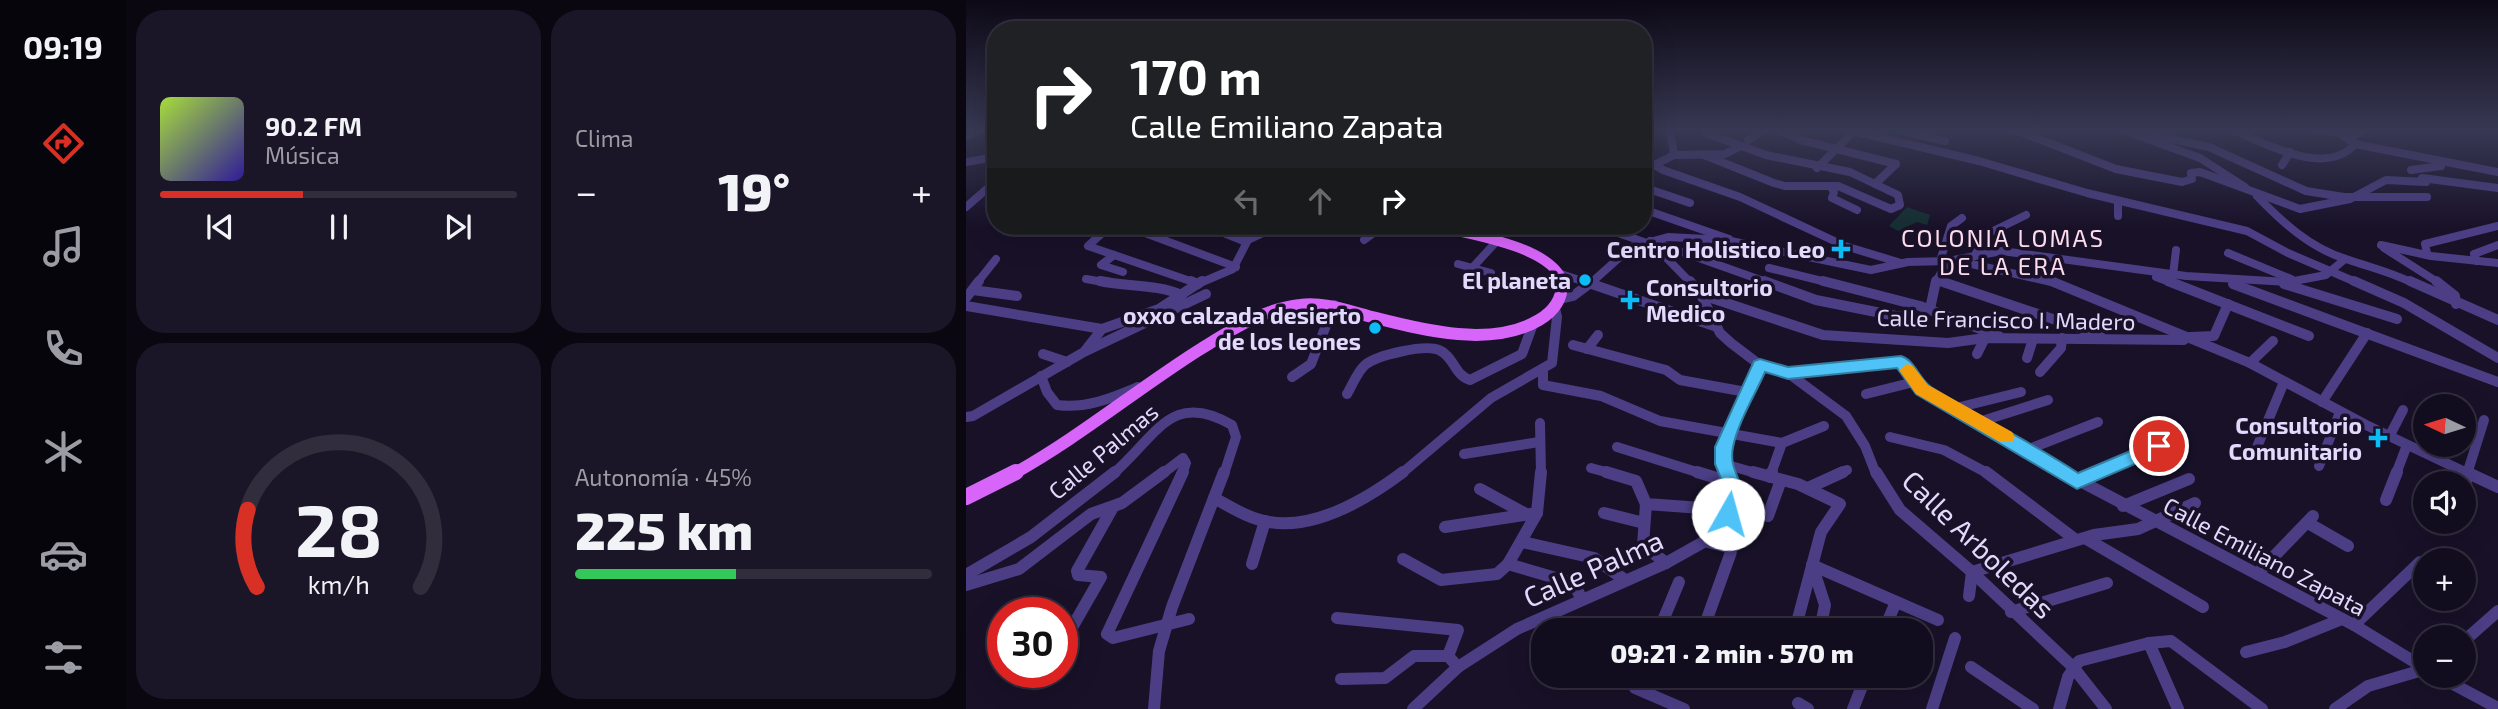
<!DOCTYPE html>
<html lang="es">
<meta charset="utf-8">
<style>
body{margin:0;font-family:"Exo 2",sans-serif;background:#1b1627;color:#f1f3f6;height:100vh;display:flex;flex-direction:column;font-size:26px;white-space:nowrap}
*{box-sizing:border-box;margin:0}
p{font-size:23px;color:#9c9ca4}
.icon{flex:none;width:38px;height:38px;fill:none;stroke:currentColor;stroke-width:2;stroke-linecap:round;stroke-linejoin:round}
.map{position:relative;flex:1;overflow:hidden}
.sheet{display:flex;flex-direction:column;gap:10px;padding:10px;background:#0a0710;width:840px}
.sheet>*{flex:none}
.top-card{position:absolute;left:21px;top:21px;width:665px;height:214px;border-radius:28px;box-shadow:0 7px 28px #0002,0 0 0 2px #312d3c;background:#202124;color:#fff;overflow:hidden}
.needle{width:46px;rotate:274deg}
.buttons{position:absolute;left:1447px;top:394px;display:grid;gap:14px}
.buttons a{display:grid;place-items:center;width:63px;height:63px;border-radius:50%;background:#120d1e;box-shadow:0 7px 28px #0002,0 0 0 2px #312d3c;font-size:35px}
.speed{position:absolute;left:21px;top:597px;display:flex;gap:14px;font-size:35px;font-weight:700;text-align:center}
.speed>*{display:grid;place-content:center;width:91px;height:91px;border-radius:50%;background:#120d1e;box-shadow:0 7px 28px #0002,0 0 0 2px #312d3c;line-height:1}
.speed .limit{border:10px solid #d22;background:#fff;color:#111}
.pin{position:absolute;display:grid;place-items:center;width:60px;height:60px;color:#fff;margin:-30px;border:4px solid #fff;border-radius:50%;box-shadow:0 2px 7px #0007}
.me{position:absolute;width:77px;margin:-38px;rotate:7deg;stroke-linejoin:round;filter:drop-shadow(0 0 5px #0008)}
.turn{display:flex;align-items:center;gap:24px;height:147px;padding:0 28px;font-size:32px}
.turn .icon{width:91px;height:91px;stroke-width:2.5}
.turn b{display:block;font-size:49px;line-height:60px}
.lanes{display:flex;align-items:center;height:66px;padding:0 28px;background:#0003;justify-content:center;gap:35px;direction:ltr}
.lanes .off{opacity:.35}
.big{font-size:52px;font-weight:800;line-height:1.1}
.sheet .card{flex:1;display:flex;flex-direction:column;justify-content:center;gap:10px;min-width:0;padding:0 24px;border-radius:28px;background:#1b1627}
.sheet .dial{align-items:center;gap:0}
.dial svg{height:182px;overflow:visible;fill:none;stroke:#312d3c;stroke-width:7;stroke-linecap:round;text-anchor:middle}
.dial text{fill:#f1f3f6;stroke:none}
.song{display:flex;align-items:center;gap:21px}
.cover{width:84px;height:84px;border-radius:10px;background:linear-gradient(135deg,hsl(80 70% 55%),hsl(250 70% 35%))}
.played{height:7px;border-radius:4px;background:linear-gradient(90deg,#d93025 40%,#312d3c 40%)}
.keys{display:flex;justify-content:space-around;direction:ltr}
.heat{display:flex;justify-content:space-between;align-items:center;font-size:38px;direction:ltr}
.charge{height:10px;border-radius:5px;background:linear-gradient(90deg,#34c759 45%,#312d3c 0)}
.sheet .tiles{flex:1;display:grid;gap:10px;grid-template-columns:repeat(2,1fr)}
.trip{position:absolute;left:565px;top:618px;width:402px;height:70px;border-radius:28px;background:#120d1e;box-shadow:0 7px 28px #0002,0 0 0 2px #312d3c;font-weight:800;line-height:70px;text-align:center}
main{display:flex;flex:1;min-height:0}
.tabs{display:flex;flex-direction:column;width:126px;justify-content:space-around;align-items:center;background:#07050c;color:#9c9ca4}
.tabs .icon{width:49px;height:49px}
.tabs .on{color:#d93025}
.tabs b{font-size:32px;color:#f1f3f6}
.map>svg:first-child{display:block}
.green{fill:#142e31}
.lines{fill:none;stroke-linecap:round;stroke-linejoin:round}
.minor-far2{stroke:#4b3e85;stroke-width:8}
.minor-far1{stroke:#4b3e85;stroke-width:10}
.minor{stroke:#4b3e85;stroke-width:12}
.major-far2{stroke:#d765f9;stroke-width:10}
.major-far1{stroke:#d765f9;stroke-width:12}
.major{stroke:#d765f9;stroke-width:16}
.route{fill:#4fc3f7;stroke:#337fa1;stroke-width:2}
.slow{fill:#f59e0b}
.poi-dot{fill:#0dbcf5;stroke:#181128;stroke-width:2.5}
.labels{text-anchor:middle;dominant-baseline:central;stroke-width:7;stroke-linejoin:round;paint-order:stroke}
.poi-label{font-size:23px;font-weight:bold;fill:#e3d9fd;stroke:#181128;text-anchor:end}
.street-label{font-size:23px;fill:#e3d9fd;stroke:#181128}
.neighbourhood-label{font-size:24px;letter-spacing:2px;fill:#fedbec;stroke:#181128}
.near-street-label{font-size:28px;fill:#e3d9fd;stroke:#181128}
</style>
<main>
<nav class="tabs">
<b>09:19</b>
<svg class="icon on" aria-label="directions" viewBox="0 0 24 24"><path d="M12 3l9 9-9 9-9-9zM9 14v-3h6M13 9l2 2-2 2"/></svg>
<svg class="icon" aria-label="music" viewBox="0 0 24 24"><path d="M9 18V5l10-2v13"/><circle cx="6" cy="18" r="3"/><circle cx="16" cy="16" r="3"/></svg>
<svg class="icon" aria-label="phone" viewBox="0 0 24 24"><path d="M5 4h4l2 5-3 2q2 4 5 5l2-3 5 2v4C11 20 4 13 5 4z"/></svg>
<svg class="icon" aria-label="climate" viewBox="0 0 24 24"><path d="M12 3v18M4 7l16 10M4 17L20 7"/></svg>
<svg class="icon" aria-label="car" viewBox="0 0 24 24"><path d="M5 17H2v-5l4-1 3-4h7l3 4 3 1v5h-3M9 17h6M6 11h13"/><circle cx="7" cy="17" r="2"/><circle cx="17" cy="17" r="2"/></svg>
<svg class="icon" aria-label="filters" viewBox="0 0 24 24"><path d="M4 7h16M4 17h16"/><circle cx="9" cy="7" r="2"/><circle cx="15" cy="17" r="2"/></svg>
</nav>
<section class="sheet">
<div class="tiles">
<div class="card">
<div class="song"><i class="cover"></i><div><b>90.2 FM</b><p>Música</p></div></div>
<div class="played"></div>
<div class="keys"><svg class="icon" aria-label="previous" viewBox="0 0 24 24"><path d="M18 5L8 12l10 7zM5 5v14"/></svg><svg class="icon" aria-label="pause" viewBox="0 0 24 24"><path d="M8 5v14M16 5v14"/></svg><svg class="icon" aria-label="next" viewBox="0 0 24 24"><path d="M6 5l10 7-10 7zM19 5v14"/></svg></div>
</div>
<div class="card"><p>Clima</p>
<div class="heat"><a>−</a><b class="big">19°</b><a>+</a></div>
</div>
<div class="card dial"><svg viewBox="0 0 100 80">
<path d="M14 69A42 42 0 1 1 86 69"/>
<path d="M14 69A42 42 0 0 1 10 35" stroke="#d93025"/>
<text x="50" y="56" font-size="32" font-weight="700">28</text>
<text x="50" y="72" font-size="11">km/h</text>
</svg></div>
<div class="card"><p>Autonomía · 45%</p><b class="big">225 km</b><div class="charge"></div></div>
</div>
</section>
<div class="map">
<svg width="1532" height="709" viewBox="0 0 1532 709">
<rect width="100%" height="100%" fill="#181128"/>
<path class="green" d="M941,207L964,215L961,225L951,222L932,231L923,226Z"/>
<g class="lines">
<g class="minor-far2">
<path d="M699,129L705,134L708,155"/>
<path d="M810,129L835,140L930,164"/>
<path d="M879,129L1013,161L1121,193L1281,231L1322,253L1392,283"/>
<path d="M929,129L979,141"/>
<path d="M1047,129L1150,169L1216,182L1226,179L1225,173L1234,172L1334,209L1384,199L1420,180L1460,182"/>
<path d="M1154,129L1234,158L1279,187"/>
<path d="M1265,129C1298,143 1360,178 1389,144"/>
<path d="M1350,129L1373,133L1389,144L1532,172"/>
<path d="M1173,132L1243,147L1340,191L1378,197H1461"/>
<path d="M0,136L17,129"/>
<path d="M1384,138L1398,130"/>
<path d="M782,140L799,129"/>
<path d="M738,155L808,183L819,186H872L925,209L934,205L932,195L884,172L800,155L740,133"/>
<path d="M677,158L697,170L774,197L879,246L935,263"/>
<path d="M0,162L30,157"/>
<path d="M688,165L708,155L759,154L775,146"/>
<path d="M1316,165L1324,152"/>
<path d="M851,168L887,132"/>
<path d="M1445,170L1475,166L1470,160"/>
<path d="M1456,178L1532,188"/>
<path d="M909,184L930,164"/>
<path d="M677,187L724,203"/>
<path d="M865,187L868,192L866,198L891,210"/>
<path d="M1291,196C1316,222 1344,248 1380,259C1406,268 1422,271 1447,283"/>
<path d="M1152,201V216"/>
<path d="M0,207L30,181"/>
<path d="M677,209L763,239"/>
<path d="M144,226L122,246L230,283"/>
<path d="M632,226L678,242"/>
<path d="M243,227L280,242"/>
<path d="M179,233L270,267"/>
<path d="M398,240L417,226"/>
<path d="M684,241L725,283"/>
<path d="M688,242L803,283"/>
<path d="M1415,245L1465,256L1532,263"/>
<path d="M1418,248L1473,283"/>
<path d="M1262,253L1325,279"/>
<path d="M1461,253L1459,244L1532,226"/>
<path d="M148,255L135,265L157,272"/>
<path d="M1009,255L1021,234L1060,215"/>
<path d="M974,261L985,226L996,218"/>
<path d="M992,261L1090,283"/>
<path d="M1511,261L1508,254L1532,245"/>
<path d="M492,264L525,273"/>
<path d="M507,267L530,242"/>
<path d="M803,268L864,283"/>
<path d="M592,273L622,283"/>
<path d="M1207,275L1210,250"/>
<path d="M1190,277L1206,283"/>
<path d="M120,279L143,283"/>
<path d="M970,280L980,283"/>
<path d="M11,283L30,259"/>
<path d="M234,283L267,269L282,240L312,226"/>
<path d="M625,283L665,247L702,237L760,240L905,270L942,262L982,261L1036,251L1220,276L1323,282L1360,275L1379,259"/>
<path d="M969,283L982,261"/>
</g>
<g class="minor-far1">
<path d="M134,281C162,287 190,284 216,295"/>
<path d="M225,281L232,284"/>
<path d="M617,281L751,327"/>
<path d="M724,281L733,291L754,333L765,343L794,365L822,373L880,416L899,446L910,474"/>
<path d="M798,281L850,300L935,317L952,325"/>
<path d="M857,281L954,306L1033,336"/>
<path d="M974,281L1134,335"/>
<path d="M1085,281L1284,363L1400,425L1503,474"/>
<path d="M1202,281L1343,336"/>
<path d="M1318,281H1323"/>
<path d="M1388,281L1438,303L1532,358"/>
<path d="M1444,281L1532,320"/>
<path d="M1470,281L1489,296L1490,304"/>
<path d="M1267,284L1532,382"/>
<path d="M1318,284L1431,319"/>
<path d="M7,290L51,296"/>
<path d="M736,295L857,335L982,343L1019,338L1218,340"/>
<path d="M0,298L13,281"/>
<path d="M594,299L607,296L627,281"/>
<path d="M0,306L136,329"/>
<path d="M964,309L970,281"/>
<path d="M1224,337L1248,336L1262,304"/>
<path d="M607,345L700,370L714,380L780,392"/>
<path d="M621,349L632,335"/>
<path d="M120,351L240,294"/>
<path d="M77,354L101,362"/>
<path d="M1011,354L1019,338"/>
<path d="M1061,358L1067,339"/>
<path d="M1284,363L1307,341"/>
<path d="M577,372V385L635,396L694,421L816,443L858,426"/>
<path d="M1074,372L1095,348L1096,338"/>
<path d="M822,373L935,362L956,389L1063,449L1100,474"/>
<path d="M75,376L81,392L91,405C120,409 145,398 172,387"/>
<path d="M326,377L345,364L368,305"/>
<path d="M381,394C386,386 391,372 399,365C411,355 459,344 473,350C488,356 488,375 504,380L556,354L567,324"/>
<path d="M900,394L948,382"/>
<path d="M1356,402L1401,333"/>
<path d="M990,408L1055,392"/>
<path d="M0,417L7,416L118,352L136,329L193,309L236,281"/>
<path d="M1013,422L1082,400"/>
<path d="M574,423L575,474"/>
<path d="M924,437L978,450L1023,474"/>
<path d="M1423,437L1437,410"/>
<path d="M651,447L737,474"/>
<path d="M1291,447L1318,382"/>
<path d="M1063,449L1132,422"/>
<path d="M498,454L573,442"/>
<path d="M758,464L793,474"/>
<path d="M1353,466L1374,412"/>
<path d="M625,468L647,474"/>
<path d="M147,474C190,437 205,389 266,425L270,437L258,474"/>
<path d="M196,474L217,458L220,463L216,474"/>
<path d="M435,474L525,398L586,363L591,317L589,308"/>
<path d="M762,474C750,443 781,394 794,365"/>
<path d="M805,474L816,443"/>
<path d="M873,474L881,470"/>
<path d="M1128,474L1193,446"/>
<path d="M1430,474L1441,445"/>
<path d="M1501,474L1518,420"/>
</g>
<g class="minor">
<path d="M217,472L141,634L147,638L223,619"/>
<path d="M575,472L571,513L542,564L607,583L616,599"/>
<path d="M640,472L670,481L680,504L736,508L767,483"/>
<path d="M731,472L767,483"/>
<path d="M787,472L832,484L874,504L855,532L829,630"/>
<path d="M910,472L934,510L1006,572L1107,667L1140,709"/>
<path d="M1020,472L1110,540"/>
<path d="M1097,472L1388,625L1460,669"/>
<path d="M1500,472L1532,487"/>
<path d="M804,477L806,472"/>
<path d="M1111,481L1132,472"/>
<path d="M842,488L877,472"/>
<path d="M514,489L560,514"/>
<path d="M248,498C265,507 283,519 303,522C350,530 401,499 437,472"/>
<path d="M1420,500L1431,472"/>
<path d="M1498,501L1501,472"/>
<path d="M680,504L677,545L700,563"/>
<path d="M1157,506L1223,479"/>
<path d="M638,513L678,523"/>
<path d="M802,516L815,480"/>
<path d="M1342,523L1382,546"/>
<path d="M479,527L571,513"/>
<path d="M1119,538L1237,607"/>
<path d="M556,542L628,558L659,580"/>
<path d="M437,559L475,580L531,574L542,564"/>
<path d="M286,564L299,521"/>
<path d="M846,565L972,620"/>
<path d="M846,565L859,605L854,630"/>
<path d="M1006,572L1128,535L1172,529L1229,503"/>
<path d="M1291,574L1347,516"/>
<path d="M0,575L65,537L149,472"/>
<path d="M0,585L53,569L125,514L156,503L198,472"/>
<path d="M1003,596L1006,572"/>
<path d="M1045,612L1141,583"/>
<path d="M371,618L492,630L482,656"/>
<path d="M1388,625L1454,562"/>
<path d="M693,630L713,582"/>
<path d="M737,630L765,552L762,547L742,542"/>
<path d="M918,630L930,602"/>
<path d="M1498,641L1532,611"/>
<path d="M1183,643L1212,709"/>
<path d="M96,645L135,577L112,575L111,571L147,507"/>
<path d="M1280,652L1319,642L1376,619"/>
<path d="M1005,667L1067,709"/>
<path d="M674,676L669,688L718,709"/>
<path d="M1472,676L1532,708"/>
<path d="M375,679L419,678L448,656H482L492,667"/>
<path d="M816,684L818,676"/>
<path d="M832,703L842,709"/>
<path d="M188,709L193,651L206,607L258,472"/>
<path d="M447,709L492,667L551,629L700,563L750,535L762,514L769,491L761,472"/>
<path d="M887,709L900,676"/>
<path d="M966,709L989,638"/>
<path d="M1093,709L1102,677L1113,661L1183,643L1205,641L1296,709"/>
<path d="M1369,709L1402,686L1460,669"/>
</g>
<path class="major-far2" d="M469,226C501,234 587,246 597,283"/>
<path class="major-far1" d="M47,474C112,438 170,390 233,350C264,331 296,309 334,305C357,302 379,310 402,316C453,329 524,349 573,320C588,311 597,299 596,281"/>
<path class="major" d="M0,497L50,472"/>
</g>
<linearGradient id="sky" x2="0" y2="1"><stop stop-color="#0d0916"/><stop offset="0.57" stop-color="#373853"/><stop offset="1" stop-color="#373853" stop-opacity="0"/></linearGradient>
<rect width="1532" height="228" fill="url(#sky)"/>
<path class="route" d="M935,356C949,360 953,379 965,387C1013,417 1064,441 1112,473L1193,439L1202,446L1199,451L1111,489L950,394L931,368L822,379L799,372C789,395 772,422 767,447C761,478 788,480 769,520H755L753,514L760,491L749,464V447L788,361L794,359L822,367Z"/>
<path class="slow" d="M941,364L947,366L962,385L1046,432L1049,437L1046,442H1034L950,394L933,370Z"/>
<g class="poi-dot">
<path d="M871.5 238.5h7v7h7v7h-7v7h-7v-7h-7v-7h7z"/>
<circle cx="619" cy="280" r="7"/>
<path d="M660.5 289.5h7v7h7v7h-7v7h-7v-7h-7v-7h7z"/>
<circle cx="409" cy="328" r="7"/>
<path d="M1408.5 427.5h7v7h7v7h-7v7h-7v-7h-7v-7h7z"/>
</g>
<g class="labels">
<g class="poi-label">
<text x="859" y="249">Centro Holistico Leo</text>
<text x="605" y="280">El planeta</text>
<text x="680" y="287" text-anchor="start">Consultorio<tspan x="680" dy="26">Medico</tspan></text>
<text x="395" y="315">oxxo calzada desierto<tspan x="395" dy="26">de los leones</tspan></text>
<text x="1396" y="425">Consultorio<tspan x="1396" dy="26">Comunitario</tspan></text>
</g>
<g class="street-label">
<text transform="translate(1040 319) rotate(1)">Calle Francisco I. Madero</text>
<text transform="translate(137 451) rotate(-40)">Calle Palmas</text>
<text transform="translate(1299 556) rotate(28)">Calle Emiliano Zapata</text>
</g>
<g class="neighbourhood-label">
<text x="1037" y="237">COLONIA LOMAS<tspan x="1037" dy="28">DE LA ERA</tspan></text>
</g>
<g class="near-street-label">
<text transform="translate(1013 544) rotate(44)">Calle Arboledas</text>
<text transform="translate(627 568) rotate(-24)">Calle Palma</text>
</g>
</g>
</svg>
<div class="buttons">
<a><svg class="needle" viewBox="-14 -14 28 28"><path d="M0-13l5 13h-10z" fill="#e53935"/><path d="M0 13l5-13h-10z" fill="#9c9ca4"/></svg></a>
<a><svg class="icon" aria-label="sound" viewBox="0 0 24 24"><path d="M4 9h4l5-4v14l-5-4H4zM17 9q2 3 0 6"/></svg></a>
<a>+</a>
<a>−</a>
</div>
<div class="speed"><div class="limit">30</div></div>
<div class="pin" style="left:1193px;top:446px;background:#d93025"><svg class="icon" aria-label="arrive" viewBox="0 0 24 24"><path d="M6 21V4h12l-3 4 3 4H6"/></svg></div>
<svg class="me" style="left:762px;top:514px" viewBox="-20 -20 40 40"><circle r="19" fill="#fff"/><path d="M0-13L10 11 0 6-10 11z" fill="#4fc3f7"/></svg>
<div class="trip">09:21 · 2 min · 570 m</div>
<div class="top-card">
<div class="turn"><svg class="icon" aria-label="right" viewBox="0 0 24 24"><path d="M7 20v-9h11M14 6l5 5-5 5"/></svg><div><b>170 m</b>Calle Emiliano Zapata</div></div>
<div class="lanes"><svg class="icon off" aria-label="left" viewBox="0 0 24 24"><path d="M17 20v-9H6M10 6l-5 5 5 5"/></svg><svg class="icon off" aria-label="ahead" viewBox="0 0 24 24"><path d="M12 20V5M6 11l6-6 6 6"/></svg><svg class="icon" aria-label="right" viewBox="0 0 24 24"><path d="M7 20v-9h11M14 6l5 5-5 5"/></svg></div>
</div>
</div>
</main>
